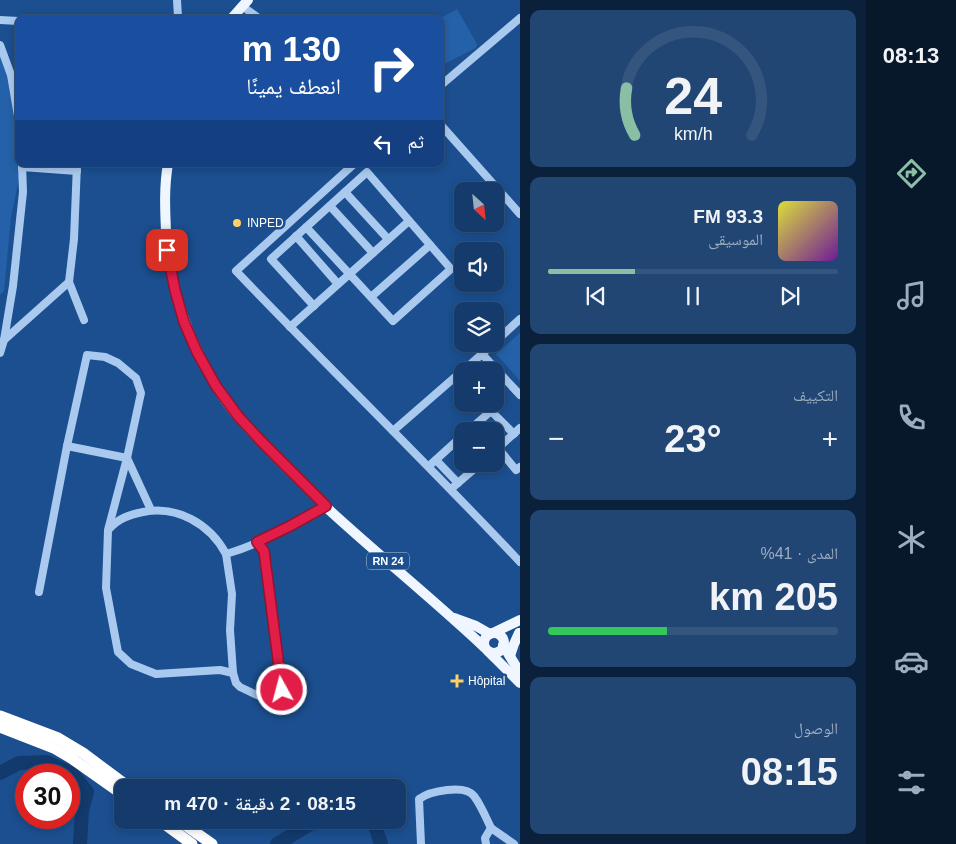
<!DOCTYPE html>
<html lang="ar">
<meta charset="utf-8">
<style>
body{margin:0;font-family:Helvetica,"Noto Naskh Arabic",sans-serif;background:#214673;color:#f1f3f6;direction:rtl;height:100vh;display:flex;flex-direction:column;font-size:19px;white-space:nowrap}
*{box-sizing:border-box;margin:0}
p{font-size:16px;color:#9dadc1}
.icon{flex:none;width:28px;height:28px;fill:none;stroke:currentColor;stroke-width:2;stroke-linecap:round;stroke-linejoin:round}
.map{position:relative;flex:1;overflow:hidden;direction:ltr}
.sheet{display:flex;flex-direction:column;gap:10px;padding:10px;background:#0b203b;width:346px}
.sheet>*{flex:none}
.guide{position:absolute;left:15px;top:15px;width:429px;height:152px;border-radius:10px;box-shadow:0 2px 8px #0003,0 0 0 1px #33557e;direction:rtl;background:#1a4fa0;color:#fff;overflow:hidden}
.needle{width:32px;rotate:153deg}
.fabs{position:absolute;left:454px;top:182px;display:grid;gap:10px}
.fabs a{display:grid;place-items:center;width:50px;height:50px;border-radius:10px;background:#143b6b;box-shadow:0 2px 8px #0003,0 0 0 1px #33557e;font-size:25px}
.speed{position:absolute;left:15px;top:764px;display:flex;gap:10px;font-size:25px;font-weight:700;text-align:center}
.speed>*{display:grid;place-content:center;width:65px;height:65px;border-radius:50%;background:#143b6b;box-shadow:0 2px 8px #0003,0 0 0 1px #33557e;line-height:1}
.speed .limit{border:8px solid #d22;background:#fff;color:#111}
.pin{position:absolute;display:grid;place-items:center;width:42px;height:42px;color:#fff;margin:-21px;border-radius:10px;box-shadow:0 2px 8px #0006}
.me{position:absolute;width:55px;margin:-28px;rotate:353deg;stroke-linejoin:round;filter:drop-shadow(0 0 4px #0008)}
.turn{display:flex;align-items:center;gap:18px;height:105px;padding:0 20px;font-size:22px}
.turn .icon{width:65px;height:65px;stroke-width:2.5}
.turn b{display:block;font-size:35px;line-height:42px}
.then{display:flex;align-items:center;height:48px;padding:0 20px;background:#0003;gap:10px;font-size:19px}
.big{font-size:38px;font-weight:600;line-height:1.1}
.sheet .widget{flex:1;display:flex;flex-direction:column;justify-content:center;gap:8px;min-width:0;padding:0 18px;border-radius:10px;background:#214673}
.sheet .dial{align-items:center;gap:0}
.dial svg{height:130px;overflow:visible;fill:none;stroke:#33557e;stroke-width:7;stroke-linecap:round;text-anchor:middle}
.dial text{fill:#f1f3f6;stroke:none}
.song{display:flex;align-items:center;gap:15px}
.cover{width:60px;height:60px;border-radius:8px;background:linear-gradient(135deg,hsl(60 70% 55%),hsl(280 70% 35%))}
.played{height:5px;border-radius:2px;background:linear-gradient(90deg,#8abfa5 30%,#33557e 30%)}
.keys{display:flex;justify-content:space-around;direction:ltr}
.heat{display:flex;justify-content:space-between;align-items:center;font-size:28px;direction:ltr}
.charge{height:8px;border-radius:4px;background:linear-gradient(90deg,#34c759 41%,#33557e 0)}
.trip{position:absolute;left:114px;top:779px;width:292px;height:50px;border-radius:10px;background:#143b6b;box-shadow:0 2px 8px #0003,0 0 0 1px #33557e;font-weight:600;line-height:50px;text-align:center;direction:rtl}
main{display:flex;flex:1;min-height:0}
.tabs{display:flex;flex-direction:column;width:90px;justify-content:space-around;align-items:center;background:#08182b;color:#9dadc1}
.tabs .icon{width:35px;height:35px}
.tabs .selected{color:#8abfa5}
.tabs b{font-size:22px;color:#f1f3f6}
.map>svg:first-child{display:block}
.green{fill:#2461a8}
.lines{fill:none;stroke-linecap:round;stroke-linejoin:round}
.river{stroke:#123a6d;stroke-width:14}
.minor{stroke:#a9c9ee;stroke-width:8}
.major{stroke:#f0f6ff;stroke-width:10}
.highway{stroke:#fff;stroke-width:11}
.route-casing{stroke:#92132f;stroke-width:12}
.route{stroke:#e11d48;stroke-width:9}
.poi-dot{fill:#ffd166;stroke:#1b4f8f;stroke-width:2}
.labels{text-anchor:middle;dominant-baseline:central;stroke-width:5;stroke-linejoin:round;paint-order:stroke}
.shield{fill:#1b4f8f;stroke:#bbcadd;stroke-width:1}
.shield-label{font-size:11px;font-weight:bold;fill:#fff}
.poi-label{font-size:12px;fill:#fff;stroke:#1b4f8f;text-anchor:start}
</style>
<main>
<nav class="tabs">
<b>08:13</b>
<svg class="icon selected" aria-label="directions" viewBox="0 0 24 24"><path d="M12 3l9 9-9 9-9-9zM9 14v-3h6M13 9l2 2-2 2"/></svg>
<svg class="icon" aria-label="music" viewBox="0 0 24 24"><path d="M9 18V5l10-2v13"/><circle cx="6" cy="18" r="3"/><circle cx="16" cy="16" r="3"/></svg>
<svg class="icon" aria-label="phone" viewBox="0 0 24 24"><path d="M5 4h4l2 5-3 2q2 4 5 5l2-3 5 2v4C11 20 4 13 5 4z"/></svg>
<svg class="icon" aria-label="climate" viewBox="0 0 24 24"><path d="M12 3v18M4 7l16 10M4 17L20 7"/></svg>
<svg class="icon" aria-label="car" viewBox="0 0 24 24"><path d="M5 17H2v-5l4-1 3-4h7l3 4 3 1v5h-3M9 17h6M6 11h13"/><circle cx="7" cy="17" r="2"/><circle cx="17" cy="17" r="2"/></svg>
<svg class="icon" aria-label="filters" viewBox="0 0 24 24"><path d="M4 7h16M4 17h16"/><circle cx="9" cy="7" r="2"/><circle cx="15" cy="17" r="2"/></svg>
</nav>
<section class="sheet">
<div class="widget dial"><svg viewBox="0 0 100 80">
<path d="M14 69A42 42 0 1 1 86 69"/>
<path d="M14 69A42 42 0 0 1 9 40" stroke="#8abfa5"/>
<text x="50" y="56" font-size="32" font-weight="700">24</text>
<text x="50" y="72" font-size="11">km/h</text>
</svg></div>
<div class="widget">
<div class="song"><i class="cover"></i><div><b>93.3 FM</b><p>الموسيقى</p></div></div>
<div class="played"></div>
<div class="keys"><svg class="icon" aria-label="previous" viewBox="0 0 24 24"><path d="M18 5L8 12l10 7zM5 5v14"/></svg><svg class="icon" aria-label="pause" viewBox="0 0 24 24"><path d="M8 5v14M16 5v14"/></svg><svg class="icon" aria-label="next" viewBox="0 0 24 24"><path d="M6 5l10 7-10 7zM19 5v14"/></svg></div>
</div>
<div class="widget"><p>التكييف</p>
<div class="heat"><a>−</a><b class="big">23°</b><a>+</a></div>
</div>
<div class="widget"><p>المدى · 41%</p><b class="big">205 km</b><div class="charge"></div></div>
<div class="widget"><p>الوصول</p><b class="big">08:15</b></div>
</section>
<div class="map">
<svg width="520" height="844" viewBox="0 0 520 844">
<rect width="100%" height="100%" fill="#1b4f8f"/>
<g class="green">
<path d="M457,9L477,44L476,48L442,65L440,62V19H439Z"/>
<path d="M0,52L11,86L19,179L11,217L4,291L0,295Z"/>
<path d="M520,333V381L496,354Z"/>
</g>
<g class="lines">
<g class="river">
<path d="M0,773L19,763L47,762L73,774L87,792L82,811L80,844"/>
<path d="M367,820L374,823L381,844"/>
<path d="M277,844L310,824L325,820"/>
</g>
<g class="minor">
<path d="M242,6L260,19"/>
<path d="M170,19L178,17L177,0"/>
<path d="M0,20L19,21"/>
<path d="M0,45L11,75L19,122"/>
<path d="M440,86L520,18"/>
<path d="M440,124L520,214"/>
<path d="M354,164L236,271C330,369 427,463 520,562"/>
<path d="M22,167L77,171"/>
<path d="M345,192L388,239"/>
<path d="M330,206L373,253"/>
<path d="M306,227L393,321L451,269L367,172L271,259L314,306"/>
<path d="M296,236L338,284"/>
<path d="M69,282L84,320"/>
<path d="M371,297L430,245"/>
<path d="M290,327L409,221"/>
<path d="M4,340L69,282L74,239L77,164"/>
<path d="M495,342L520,319"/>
<path d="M0,353L4,340L13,286L23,192L22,164"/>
<path d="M482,354L520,395"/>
<path d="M463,371L493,344"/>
<path d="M491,411L514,434"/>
<path d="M393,431L462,371"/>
<path d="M468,431L491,411L485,404"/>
<path d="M67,446L127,458L151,510"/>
<path d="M498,448L520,428"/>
<path d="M495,451L498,448L516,470L520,467"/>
<path d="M436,460L458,483"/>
<path d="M429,466L462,436"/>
<path d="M451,489L480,464"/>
<path d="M109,529C119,518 129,515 143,512C177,505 210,524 226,554C261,544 294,524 326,506"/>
<path d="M226,554L232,594L230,630L233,673"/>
<path d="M39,592L67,446L87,355L105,357L118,363L136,378L141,393L127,458L108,530L106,588L118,652L131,664L156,674L220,670L233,673L236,683L240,687L259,696L268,697L281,690L263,551L257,542"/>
<path d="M421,844L419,799C430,791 465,784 474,796C481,805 486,818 491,828"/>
<path d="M486,844L485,838L491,828L514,844"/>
</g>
<g class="major">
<path d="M231,19L248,0"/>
<path d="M168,164C164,186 165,209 166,231C169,287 187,337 215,384C233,416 261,441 286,467C300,480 313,494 326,507C378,555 433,599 484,647"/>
<path d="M454,618L476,626L490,634"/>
<path d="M493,633L520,620"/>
<circle cx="494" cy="643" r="10"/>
<path d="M503,645L520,673"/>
<path d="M489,652L520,683"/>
<path d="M510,656L514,644L519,633"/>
</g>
<g class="highway">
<path d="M0,716L58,738L83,753L130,788"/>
<path d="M0,727L54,748L71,758L122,794"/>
<path d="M159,820L192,844"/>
<path d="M178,820L212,844"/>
</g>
</g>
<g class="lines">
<g class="route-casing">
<path id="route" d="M167,250L175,290L184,322L197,352L216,386L238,416L260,440L326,506L290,526L257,542L264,551L282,690"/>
</g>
<use href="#route" class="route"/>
</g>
<g class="poi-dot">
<circle cx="237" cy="223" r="5"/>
<path d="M454.5 673.5h5v5h5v5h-5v5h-5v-5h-5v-5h5z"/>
</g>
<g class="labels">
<rect class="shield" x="367" y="552.5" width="42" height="17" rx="4"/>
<g class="shield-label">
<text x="388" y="561">RN 24</text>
</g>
<g class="poi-label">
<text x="247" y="223">INPED</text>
<text x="468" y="681">Hôpital</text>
</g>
</g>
</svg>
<div class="fabs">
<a><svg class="needle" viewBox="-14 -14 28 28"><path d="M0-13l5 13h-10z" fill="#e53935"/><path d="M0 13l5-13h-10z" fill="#9dadc1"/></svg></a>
<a><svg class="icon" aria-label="sound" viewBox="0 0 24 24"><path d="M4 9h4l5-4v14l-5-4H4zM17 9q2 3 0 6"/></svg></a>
<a><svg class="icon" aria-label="layers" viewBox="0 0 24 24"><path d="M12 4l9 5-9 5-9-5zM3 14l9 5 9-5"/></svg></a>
<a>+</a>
<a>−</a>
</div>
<div class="speed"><div class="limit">30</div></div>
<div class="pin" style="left:167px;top:250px;background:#d93025"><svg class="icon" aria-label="arrive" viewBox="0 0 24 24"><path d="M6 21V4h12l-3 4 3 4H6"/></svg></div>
<svg class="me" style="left:282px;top:690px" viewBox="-20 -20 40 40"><circle r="17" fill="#e11d48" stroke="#fff" stroke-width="3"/><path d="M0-11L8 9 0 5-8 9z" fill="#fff"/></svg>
<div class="trip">08:15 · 2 دقيقة · 470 m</div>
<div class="guide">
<div class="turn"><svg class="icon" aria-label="right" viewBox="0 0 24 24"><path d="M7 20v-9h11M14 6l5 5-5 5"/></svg><div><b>130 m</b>انعطف يمينًا</div></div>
<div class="then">ثم<svg class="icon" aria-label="left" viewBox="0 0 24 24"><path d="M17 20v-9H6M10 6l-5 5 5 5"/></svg></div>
</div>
</div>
</main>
